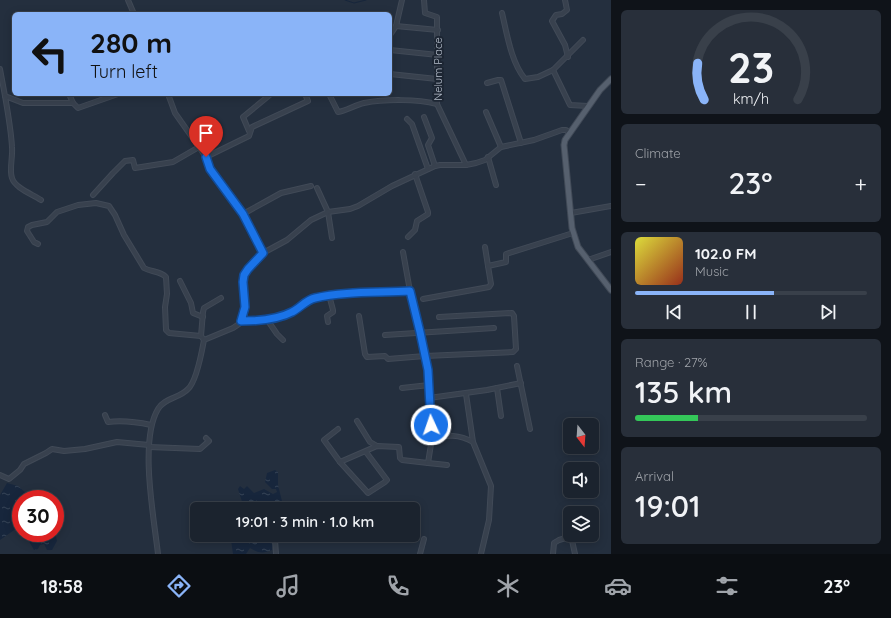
<!DOCTYPE html>
<meta charset="utf-8">
<style>
body{margin:0;font-family:Quicksand,sans-serif;background:#282f3a;color:#f1f3f6;height:100vh;display:flex;flex-direction:column;font-size:15px;white-space:nowrap}
*{box-sizing:border-box;margin:0}
p{font-size:13px;color:#a0a4aa}
.icon{flex:none;width:22px;height:22px;fill:none;stroke:currentColor;stroke-width:2;stroke-linecap:round;stroke-linejoin:round}
.map{position:relative;flex:1;overflow:hidden}
.panel{display:flex;flex-direction:column;gap:10px;padding:10px;background:#0f1319;width:280px}
.panel>*{flex:none}
.guide{position:absolute;left:12px;top:12px;width:380px;height:84px;border-radius:6px;box-shadow:0 2px 10px #0003,0 0 0 1px #39404a;background:#8ab4f8;color:#111;overflow:hidden}
.needle{width:26px;rotate:163deg}
.fabs{position:absolute;left:563px;top:418px;display:grid;gap:8px}
.fabs a{display:grid;place-items:center;width:36px;height:36px;border-radius:6px;background:#1b232e;box-shadow:0 2px 10px #0003,0 0 0 1px #39404a;font-size:20px}
.speed{position:absolute;left:12px;top:490px;display:flex;gap:8px;font-size:20px;font-weight:700;text-align:center}
.speed>*{display:grid;place-content:center;width:52px;height:52px;border-radius:50%;background:#1b232e;box-shadow:0 2px 10px #0003,0 0 0 1px #39404a;line-height:1}
.speed .limit{border:6px solid #d22;background:#fff;color:#111}
.pin{position:absolute;display:grid;place-items:center;width:34px;height:34px;color:#fff;margin:-41px -17px;border-radius:50% 50% 50% 0;rotate:-45deg;box-shadow:0 0 4px #0007}
.pin .icon{rotate:45deg}
.me{position:absolute;width:44px;margin:-22px;rotate:357deg;stroke-linejoin:round;filter:drop-shadow(0 0 3px #0008)}
.turn{display:flex;align-items:center;gap:14px;height:84px;padding:0 12px;font-size:18px}
.turn .icon{width:52px;height:52px;stroke-width:2.5}
.turn b{display:block;font-size:28px;line-height:34px}
.big{font-size:30px;font-weight:600;line-height:1.1}
.panel .tile{flex:1;display:flex;flex-direction:column;justify-content:center;gap:6px;min-width:0;padding:0 14px;border-radius:6px;background:#282f3a}
.panel .dial{align-items:center;gap:0}
.dial svg{height:104px;overflow:visible;fill:none;stroke:#39404a;stroke-width:7;stroke-linecap:round;text-anchor:middle}
.dial text{fill:#f1f3f6;stroke:none}
.song{display:flex;align-items:center;gap:12px}
.cover{width:48px;height:48px;border-radius:6px;background:linear-gradient(135deg,hsl(60 70% 55%),hsl(10 70% 35%))}
.played{height:4px;border-radius:2px;background:linear-gradient(90deg,#8ab4f8 60%,#39404a 60%)}
.keys{display:flex;justify-content:space-around;direction:ltr}
.heat{display:flex;justify-content:space-between;align-items:center;font-size:22px;direction:ltr}
.charge{height:6px;border-radius:3px;background:linear-gradient(90deg,#34c759 27%,#39404a 0)}
.trip{position:absolute;left:190px;top:502px;width:230px;height:40px;border-radius:6px;background:#1b232e;box-shadow:0 2px 10px #0003,0 0 0 1px #39404a;font-weight:600;line-height:40px;text-align:center}
.tab-bar{display:flex;height:64px;justify-content:space-around;align-items:center;background:#0b0e12;color:#a0a4aa}
.tab-bar .icon{width:28px;height:28px}
.tab-bar .active{color:#8ab4f8}
.tab-bar b{font-size:18px;color:#f1f3f6}
main{display:flex;flex:1;min-height:0}
.map>svg:first-child{display:block}
.water{fill:url(#water-ripples)}
.lines{fill:none;stroke-linecap:round;stroke-linejoin:round}
.stream{stroke:#17263c;stroke-width:1}
.minor-casing{stroke:#414a57;stroke-width:6}
.major-casing{stroke:#414a57;stroke-width:7}
.minor{stroke:#38414e;stroke-width:4}
.major{stroke:#56606e;stroke-width:5}
.route-casing{stroke:#114b97;stroke-width:10}
.route{stroke:#1a73e8;stroke-width:7}
.labels{text-anchor:middle;dominant-baseline:central;stroke-width:4;stroke-linejoin:round;paint-order:stroke}
.street-label{font-size:11px;fill:#b4bcc9;stroke:#1d2633}
</style>
<main>
<div class="map">
<svg width="611" height="554" viewBox="0 0 611 554">
<defs>
<pattern id="water-ripples" width="26" height="14" patternUnits="userSpaceOnUse"><rect width="26" height="14" fill="#17263c"/><path d="M2 4q2-2 4 0t4 0M15 11q2-2 4 0t4 0" fill="none" stroke="#364457"/></pattern>
</defs>
<rect width="100%" height="100%" fill="#242f3e"/>
<g class="water">
<path d="M275,470L278,472V485L282,501L279,509H250L254,503L250,501L243,505L238,489L240,486L244,489L247,486L254,493L264,489L273,494L277,492L276,489H272L265,482L267,473Z"/>
<path d="M7,483L18,486L26,493L24,499H21L20,521L21,522V528L20,526L0,540V495Z"/>
<path d="M55,531L57,541L52,550H47L44,544L40,545L38,549L34,550L24,533H55Z"/>
<path d="M241,535H261L263,541L273,544L272,550C263,554 258,553 250,548L246,554H233L231,540Z"/>
</g>
<g class="lines">
<path class="stream" d="M345,0L354,3L366,0"/>
<g class="minor-casing">
<g id="minor">
<path d="M128,0L134,14"/>
<path d="M424,0L425,13L437,17V104L466,165"/>
<path d="M565,0L567,10L562,14L556,15L552,21L565,45L568,57"/>
<path d="M502,13C507,34 511,62 525,79L538,77L553,70L583,40"/>
<path d="M396,26L438,30"/>
<path d="M390,35L396,26L402,0"/>
<path d="M390,50L438,55"/>
<path d="M0,69L5,96L23,103H73"/>
<path d="M553,70L569,103L570,105L588,106"/>
<path d="M390,73V74L437,79"/>
<path d="M487,83L498,80H501L521,143"/>
<path d="M69,94L73,103L78,108L118,94"/>
<path d="M168,94L175,113L206,157L211,169L243,214L263,253"/>
<path d="M329,94L338,112C346,111 355,105 364,103C385,99 417,99 437,104"/>
<path d="M5,96C8,113 11,130 12,147C13,156 9,170 12,178C15,188 32,194 41,200"/>
<path d="M486,112L501,147"/>
<path d="M424,117L432,138L428,145L435,166"/>
<path d="M407,119L412,124L428,169"/>
<path d="M249,131L243,117L271,94"/>
<path d="M206,157L249,136L252,127L308,101L305,94"/>
<path d="M488,157L496,185"/>
<path d="M317,188L328,212L332,238"/>
<path d="M93,195L113,173L125,161L133,160L135,168L173,162L199,147"/>
<path d="M571,213L611,206"/>
<path d="M243,214L281,193L311,186"/>
<path d="M408,237L415,230L417,221L428,214V212L415,174"/>
<path d="M38,244L34,242L27,231L28,227L32,225L47,222L57,212L78,205L96,203L109,206L115,215L124,235L144,268C151,272 160,271 166,277L167,294L165,307L166,330L169,333L201,336L204,340"/>
<path d="M485,247L488,266"/>
<path d="M403,252L410,291L420,332L428,370L432,438"/>
<path d="M588,260L611,252"/>
<path d="M180,281L191,303L193,313L203,317"/>
<path d="M423,299L489,287L491,284L488,266L506,262V254L573,233"/>
<path d="M359,316L365,354L367,357L385,356L388,359L425,356L513,352L516,349L514,316L512,313L439,317"/>
<path d="M266,318L277,334L283,340"/>
<path d="M241,321C256,321 279,319 292,312C300,308 306,300 315,298C344,291 380,293 410,291"/>
<path d="M328,322L327,316L333,312V310L329,295"/>
<path d="M385,335L494,328"/>
<path d="M201,336L203,312L204,308L221,298"/>
<path d="M517,366L530,429"/>
<path d="M402,388L429,385"/>
<path d="M497,388L501,416"/>
<path d="M466,394L473,442"/>
<path d="M429,398L487,390L521,383"/>
<path d="M105,415L108,422C124,420 137,422 151,425"/>
<path d="M357,421L370,442L377,446"/>
<path d="M338,429L324,440L340,462"/>
<path d="M149,447L200,449L209,441L206,438"/>
<path d="M366,452L387,480L385,482L368,493L340,462L377,446L399,447L400,458L402,460L428,463L432,438C447,435 459,434 473,442L491,486L489,520L481,554"/>
<path d="M428,463L447,465"/>
<path d="M0,475L9,479L20,470L24,464L46,453L52,449L64,451L85,449L117,442L149,445"/>
<path d="M592,530H593"/>
<path d="M274,535L275,540L276,554"/>
<path d="M571,536L575,554"/>
<path d="M158,554C154,518 139,441 158,409C164,398 180,398 188,389C196,382 202,351 204,340L233,328L239,324L243,315L245,307L243,283L244,275L247,269L263,253L287,240L311,220L328,212L350,209L358,206L392,186L435,166L440,165H466L476,163L485,160L501,147L534,140L562,130H566L570,133"/>
<path d="M420,554L424,539"/>
<path d="M553,554L554,543L559,540L576,535"/>
</g>
</g>
<g class="major-casing">
<path id="major" d="M611,79L600,90L565,140L564,145L572,228L578,247L611,290"/>
</g>
<use href="#minor" class="minor"/>
<use href="#major" class="major"/>
</g>
<g class="lines">
<g class="route-casing">
<path id="route" d="M206,157L210,169L243,214L263,253L248,269L244,275L243,282L245,307L241,321C256,321 279,319 292,312C300,308 306,300 315,298C344,291 380,293 410,291L420,332L428,370L431,425"/>
</g>
<use href="#route" class="route"/>
</g>
<g class="labels">
<g class="street-label">
<text transform="translate(438 69) rotate(-90)">Nelum Place</text>
</g>
</g>
</svg>
<div class="fabs">
<a><svg class="needle" viewBox="-14 -14 28 28"><path d="M0-13l5 13h-10z" fill="#e53935"/><path d="M0 13l5-13h-10z" fill="#a0a4aa"/></svg></a>
<a><svg class="icon" aria-label="sound" viewBox="0 0 24 24"><path d="M4 9h4l5-4v14l-5-4H4zM17 9q2 3 0 6"/></svg></a>
<a><svg class="icon" aria-label="layers" viewBox="0 0 24 24"><path d="M12 4l9 5-9 5-9-5zM3 14l9 5 9-5"/></svg></a>
</div>
<div class="speed"><div class="limit">30</div></div>
<div class="pin" style="left:206px;top:157px;background:#d93025"><svg class="icon" aria-label="arrive" viewBox="0 0 24 24"><path d="M6 21V4h12l-3 4 3 4H6"/></svg></div>
<svg class="me" style="left:431px;top:425px" viewBox="-20 -20 40 40"><circle r="17" fill="#1a73e8" stroke="#fff" stroke-width="3"/><path d="M0-11L8 9 0 5-8 9z" fill="#fff"/></svg>
<div class="trip">19:01 · 3 min · 1.0 km</div>
<div class="guide">
<div class="turn"><svg class="icon" aria-label="left" viewBox="0 0 24 24"><path d="M17 20v-9H6M10 6l-5 5 5 5"/></svg><div><b>280 m</b>Turn left</div></div>
</div>
</div>
<section class="panel">
<div class="tile dial"><svg viewBox="0 0 100 80">
<path d="M14 69A42 42 0 1 1 86 69"/>
<path d="M14 69A42 42 0 0 1 9 41" stroke="#8ab4f8"/>
<text x="50" y="56" font-size="32" font-weight="700">23</text>
<text x="50" y="72" font-size="11">km/h</text>
</svg></div>
<div class="tile"><p>Climate</p>
<div class="heat"><a>−</a><b class="big">23°</b><a>+</a></div>
</div>
<div class="tile">
<div class="song"><i class="cover"></i><div><b>102.0 FM</b><p>Music</p></div></div>
<div class="played"></div>
<div class="keys"><svg class="icon" aria-label="previous" viewBox="0 0 24 24"><path d="M18 5L8 12l10 7zM5 5v14"/></svg><svg class="icon" aria-label="pause" viewBox="0 0 24 24"><path d="M8 5v14M16 5v14"/></svg><svg class="icon" aria-label="next" viewBox="0 0 24 24"><path d="M6 5l10 7-10 7zM19 5v14"/></svg></div>
</div>
<div class="tile"><p>Range · 27%</p><b class="big">135 km</b><div class="charge"></div></div>
<div class="tile"><p>Arrival</p><b class="big">19:01</b></div>
</section>
</main>
<nav class="tab-bar">
<b>18:58</b>
<svg class="icon active" aria-label="directions" viewBox="0 0 24 24"><path d="M12 3l9 9-9 9-9-9zM9 14v-3h6M13 9l2 2-2 2"/></svg>
<svg class="icon" aria-label="music" viewBox="0 0 24 24"><path d="M9 18V5l10-2v13"/><circle cx="6" cy="18" r="3"/><circle cx="16" cy="16" r="3"/></svg>
<svg class="icon" aria-label="phone" viewBox="0 0 24 24"><path d="M5 4h4l2 5-3 2q2 4 5 5l2-3 5 2v4C11 20 4 13 5 4z"/></svg>
<svg class="icon" aria-label="climate" viewBox="0 0 24 24"><path d="M12 3v18M4 7l16 10M4 17L20 7"/></svg>
<svg class="icon" aria-label="car" viewBox="0 0 24 24"><path d="M5 17H2v-5l4-1 3-4h7l3 4 3 1v5h-3M9 17h6M6 11h13"/><circle cx="7" cy="17" r="2"/><circle cx="17" cy="17" r="2"/></svg>
<svg class="icon" aria-label="filters" viewBox="0 0 24 24"><path d="M4 7h16M4 17h16"/><circle cx="9" cy="7" r="2"/><circle cx="15" cy="17" r="2"/></svg>
<b>23°</b>
</nav>
